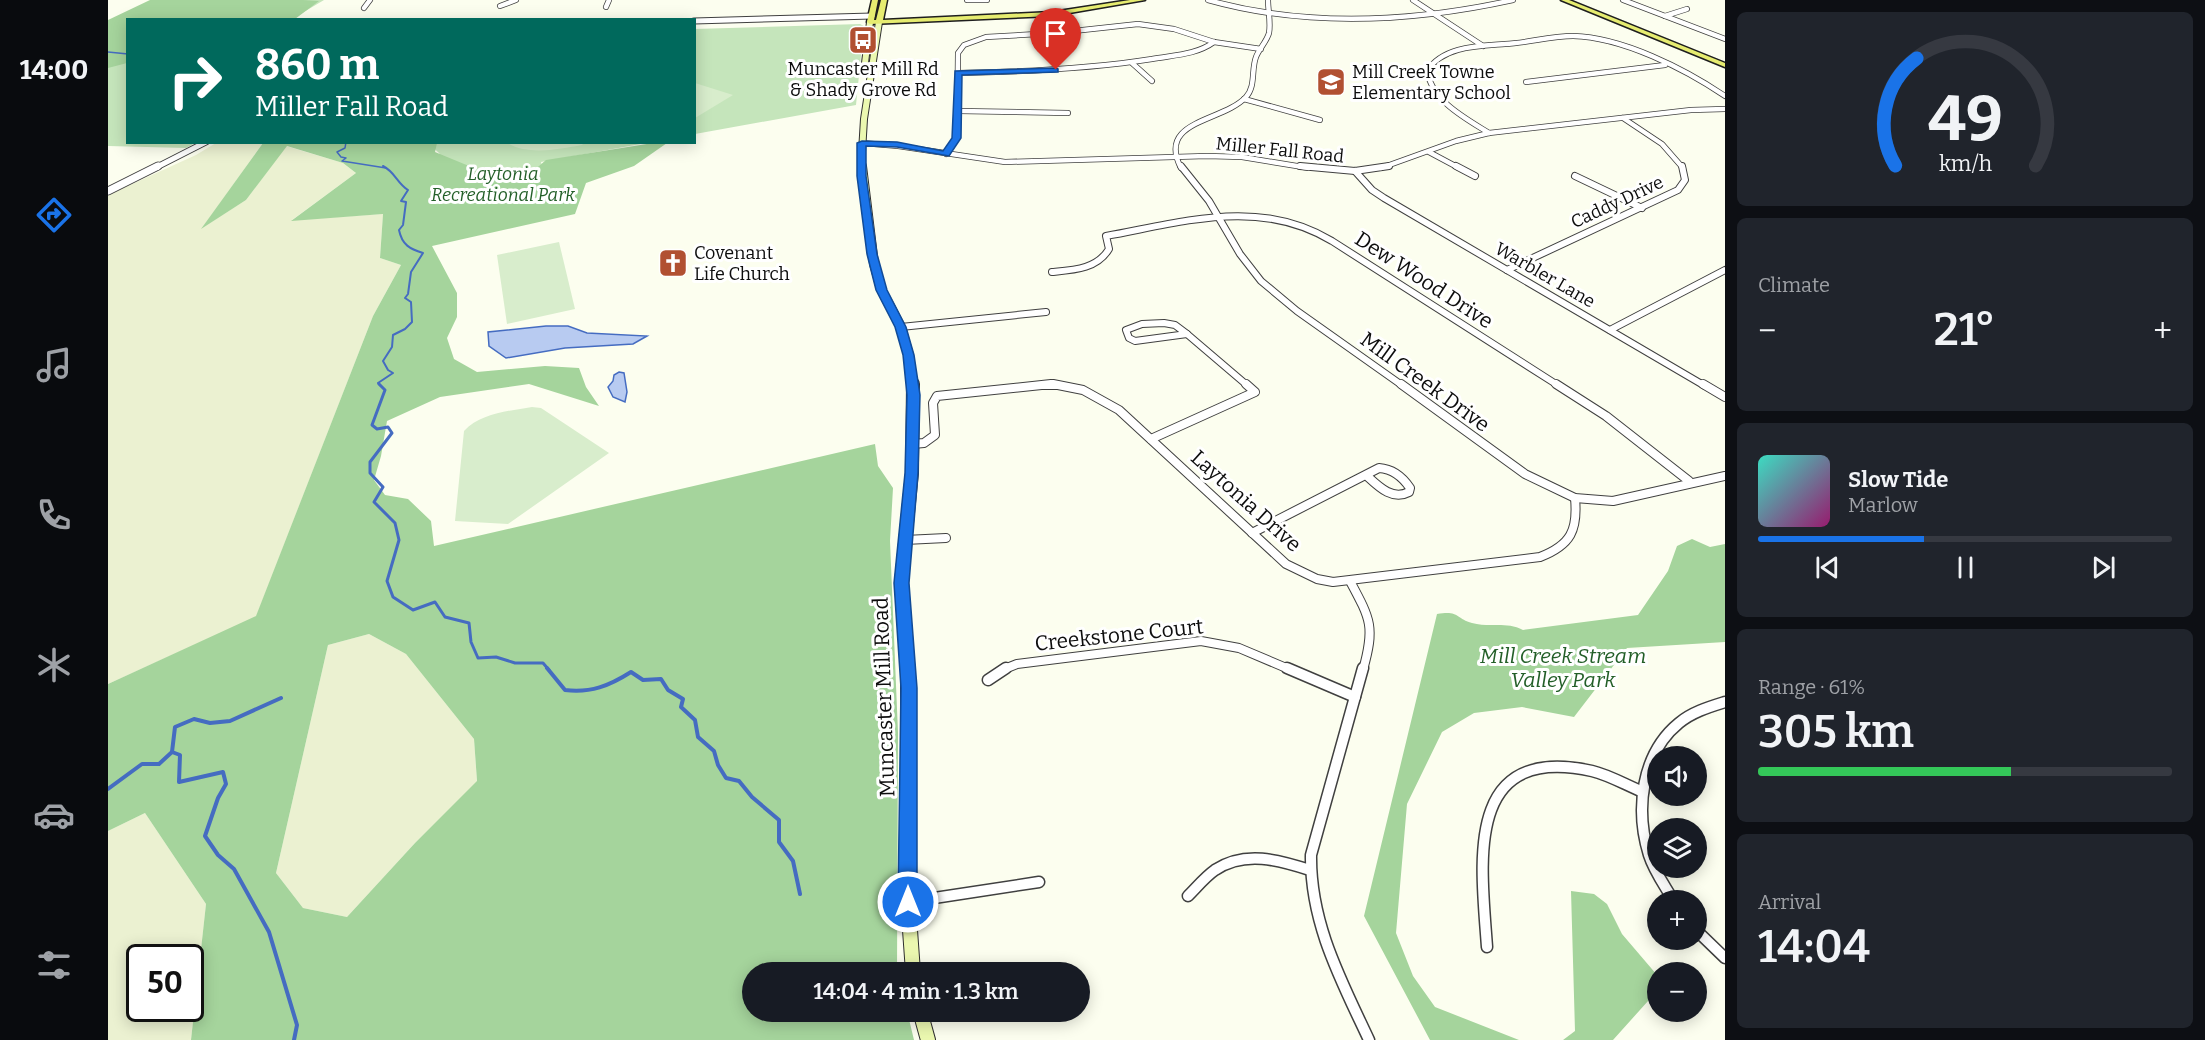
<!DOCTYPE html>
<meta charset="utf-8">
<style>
body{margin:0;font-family:Bitter,serif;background:#20242c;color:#f1f3f6;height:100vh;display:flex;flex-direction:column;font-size:22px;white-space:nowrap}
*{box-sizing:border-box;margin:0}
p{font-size:20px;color:#9ea1a6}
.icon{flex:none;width:33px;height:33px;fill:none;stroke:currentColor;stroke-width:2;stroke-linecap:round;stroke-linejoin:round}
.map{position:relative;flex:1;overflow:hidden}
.panel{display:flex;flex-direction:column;gap:12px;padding:12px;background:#0d0f14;width:480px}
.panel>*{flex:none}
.hud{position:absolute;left:18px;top:18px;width:570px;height:126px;border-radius:0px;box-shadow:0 3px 15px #0003;background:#00695c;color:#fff;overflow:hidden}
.controls{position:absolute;left:1539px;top:746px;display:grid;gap:12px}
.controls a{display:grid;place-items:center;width:60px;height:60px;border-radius:50%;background:#171b24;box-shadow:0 3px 15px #0003;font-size:30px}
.speed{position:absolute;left:18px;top:944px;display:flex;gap:12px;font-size:30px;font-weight:700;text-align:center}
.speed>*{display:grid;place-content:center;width:78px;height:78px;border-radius:50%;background:#171b24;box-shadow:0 3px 15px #0003;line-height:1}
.speed .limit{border:3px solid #111;border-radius:9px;background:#fff;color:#111}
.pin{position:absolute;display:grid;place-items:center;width:51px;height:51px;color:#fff;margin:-62px -26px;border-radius:50% 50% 50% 0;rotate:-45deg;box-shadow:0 0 6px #0007}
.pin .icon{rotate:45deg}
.me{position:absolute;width:66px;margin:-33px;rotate:0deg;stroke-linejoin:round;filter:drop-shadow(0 0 4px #0008)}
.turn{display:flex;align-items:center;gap:21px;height:126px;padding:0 30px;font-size:27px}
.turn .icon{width:78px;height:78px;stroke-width:2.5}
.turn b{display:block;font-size:42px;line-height:51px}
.big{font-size:45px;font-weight:600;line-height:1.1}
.panel .card{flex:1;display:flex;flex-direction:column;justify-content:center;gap:9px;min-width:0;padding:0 21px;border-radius:9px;background:#20242c}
.panel .dial{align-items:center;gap:0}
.dial svg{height:156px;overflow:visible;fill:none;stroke:#363941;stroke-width:7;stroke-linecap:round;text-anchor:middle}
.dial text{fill:#f1f3f6;stroke:none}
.song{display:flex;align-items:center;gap:18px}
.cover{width:72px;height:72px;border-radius:9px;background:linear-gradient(135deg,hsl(170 70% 55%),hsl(320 70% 35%))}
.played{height:6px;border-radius:3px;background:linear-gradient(90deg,#1a73e8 40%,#363941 40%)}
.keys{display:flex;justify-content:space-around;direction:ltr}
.heat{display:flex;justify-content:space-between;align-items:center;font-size:33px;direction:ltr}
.charge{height:9px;border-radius:4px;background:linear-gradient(90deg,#34c759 61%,#363941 0)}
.trip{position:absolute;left:634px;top:962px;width:348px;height:60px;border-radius:30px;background:#171b24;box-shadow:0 3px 15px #0003;font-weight:600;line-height:60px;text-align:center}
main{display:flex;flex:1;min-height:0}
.tabs{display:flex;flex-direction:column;width:108px;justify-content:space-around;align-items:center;background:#090b0e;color:#9ea1a6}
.tabs .icon{width:42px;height:42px}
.tabs .on{color:#1a73e8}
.tabs b{font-size:27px;color:#f1f3f6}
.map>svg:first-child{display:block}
.farmland{fill:#ebf1d1;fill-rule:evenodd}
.green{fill:#c5e5bb}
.forest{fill:#a5d49c;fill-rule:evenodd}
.pitch{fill:#d8edcc}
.water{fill:#b8cbf1;stroke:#456cc1;stroke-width:1.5}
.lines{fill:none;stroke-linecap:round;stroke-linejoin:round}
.stream-far3{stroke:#456cc1;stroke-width:1.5}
.stream-far2{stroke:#456cc1;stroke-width:2}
.stream-far1{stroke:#456cc1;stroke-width:3}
.stream{stroke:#456cc1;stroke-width:4}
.minor-far3-casing{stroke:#404040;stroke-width:6}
.minor-far2-casing{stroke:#404040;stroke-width:8}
.minor-far1-casing{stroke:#404040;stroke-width:10}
.minor-casing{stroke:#404040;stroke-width:13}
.tertiary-far1-casing{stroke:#404040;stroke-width:7}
.tertiary-casing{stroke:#404040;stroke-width:9}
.secondary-far3-casing{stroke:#2f2f2f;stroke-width:8}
.secondary-far2-casing{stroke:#2f2f2f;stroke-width:10}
.secondary-far1-casing{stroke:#2f2f2f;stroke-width:14}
.secondary-casing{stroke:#2f2f2f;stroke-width:16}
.primary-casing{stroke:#1e1e1e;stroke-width:3}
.minor-far3{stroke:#fff;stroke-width:4.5}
.minor-far2{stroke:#fff;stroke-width:6}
.minor-far1{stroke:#fff;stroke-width:8}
.minor{stroke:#fff;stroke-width:10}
.tertiary-far1{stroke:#fff;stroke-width:5}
.tertiary{stroke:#fff;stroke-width:7}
.secondary-far3{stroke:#ebf8b0;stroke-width:6}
.secondary-far2{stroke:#ebf8b0;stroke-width:8}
.secondary-far1{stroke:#ebf8b0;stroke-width:10}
.secondary{stroke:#ebf8b0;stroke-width:14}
.primary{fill:#e6ec70;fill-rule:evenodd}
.route{fill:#1a73e8;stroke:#114b97;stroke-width:1.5}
.labels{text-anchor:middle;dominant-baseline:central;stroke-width:6;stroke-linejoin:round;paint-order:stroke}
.far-poi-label{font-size:18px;fill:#0d0d0d;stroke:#fff;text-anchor:start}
.far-street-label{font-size:18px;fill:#0d0d0d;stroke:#fff}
.far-park-label{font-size:18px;font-style:italic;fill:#235f28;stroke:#fff}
.street-label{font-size:21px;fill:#0d0d0d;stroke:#fff}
.park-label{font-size:21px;font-style:italic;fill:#235f28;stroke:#fff}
</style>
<main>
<nav class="tabs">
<b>14:00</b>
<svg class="icon on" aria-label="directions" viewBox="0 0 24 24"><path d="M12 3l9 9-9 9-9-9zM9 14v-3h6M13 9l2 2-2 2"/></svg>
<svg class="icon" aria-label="music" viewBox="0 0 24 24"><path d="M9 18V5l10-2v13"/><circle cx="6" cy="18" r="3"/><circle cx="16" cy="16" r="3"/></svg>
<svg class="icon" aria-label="phone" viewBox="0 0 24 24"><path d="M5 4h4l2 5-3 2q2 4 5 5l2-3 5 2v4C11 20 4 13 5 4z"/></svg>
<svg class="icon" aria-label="climate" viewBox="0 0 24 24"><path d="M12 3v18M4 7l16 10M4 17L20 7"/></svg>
<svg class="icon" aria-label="car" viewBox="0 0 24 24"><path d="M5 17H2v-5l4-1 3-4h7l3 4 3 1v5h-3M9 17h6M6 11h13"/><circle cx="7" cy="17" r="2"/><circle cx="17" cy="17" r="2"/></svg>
<svg class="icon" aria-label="filters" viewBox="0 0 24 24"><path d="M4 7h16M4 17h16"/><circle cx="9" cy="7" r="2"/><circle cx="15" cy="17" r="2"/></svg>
</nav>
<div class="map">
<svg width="1617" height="1040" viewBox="0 0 1617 1040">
<rect width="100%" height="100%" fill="#fcfeef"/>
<g class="farmland">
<path d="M108,143H155L95,227L138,200L178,146L235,163L248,173L184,220L275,214L272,258L293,265L265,316L148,617L0,684V195L88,155Z"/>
<path d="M261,634L298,654L366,739L369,782L307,843L239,917L195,908L168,873L220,645Z"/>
<path d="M37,813L98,904L83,1040H0V831ZM32,957H82V1008H32Z"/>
</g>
<g class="green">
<path d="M47,0H216L184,19L20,20V142L87,143L78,148L0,146V24Z"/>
<path d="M752,24L758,27L754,45L748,105L587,134L586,29Z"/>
<path d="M320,143H538L433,162L449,218L361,207L331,153Z"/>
</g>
<g class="forest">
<path d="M42,0H195L211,1L187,19L20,20L19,63L0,68V20Z"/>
<path d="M155,143H329L327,152L378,173L424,172L438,160L545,143H559L526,166L478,183L467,214L324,246L349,293V317L339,338L346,359L369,372L437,366L471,368L478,387L491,406L421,384L332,397L279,421L273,456L266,480L277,495L300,499L323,521L326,546L767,444L770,466L785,488L782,541L790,733L789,972H645V1011H799L806,1040H83L98,904L37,813L0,831V684L148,616L265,316L293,265L272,258L275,214L183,221L248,173L235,163L179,146L138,200L93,229ZM261,634L298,654L366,739L369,781L307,843L239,917L195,908L168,873L220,645Z"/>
<path d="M1584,539L1602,547L1617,544V642L1519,648L1466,717L1414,707L1366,713L1334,732L1299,804L1288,933L1305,976L1327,1007L1411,1040H1322L1256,916L1329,614C1351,610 1347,618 1364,623C1382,628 1398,621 1415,630L1530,615L1560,571L1569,546Z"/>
<path d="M1463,891L1486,894L1499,904L1514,934L1549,975V991L1505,1040H1455L1467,1031Z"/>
</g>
<g class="pitch">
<path d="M587,83L625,95L587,118Z"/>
<path d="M399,143H476L474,145C451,149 421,156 399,143Z"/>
<path d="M451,242L467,309L399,324L389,255Z"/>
<path d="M424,407L433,408L501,453L400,524L347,521L356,431C373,413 401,411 424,407Z"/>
</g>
<g class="water">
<path d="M438,326H460L479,333L539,336L525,344L457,348L398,358L381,346L380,332Z"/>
<path d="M511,372L516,373L519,392L517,402L505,397L500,387L505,381L506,375Z"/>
</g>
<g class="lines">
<g class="stream-far3">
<path d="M0,52L20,54"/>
<path d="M238,142L237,148L229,152L233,157L238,158L234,161L278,168"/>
</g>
<path class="stream-far2" d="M273,386L270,383L285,373L280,370L275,361L284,347L285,335L297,329L304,322L303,302L297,298L300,294L303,272L315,253C302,249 294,245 291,230L295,225L298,202L293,201L300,190C289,183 287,172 275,166"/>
<path class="stream-far1" d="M271,384L277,390L264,425L269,429L280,427L284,433L262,462V473L275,487L266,502L287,523L291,540L279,581L285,597L305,610L327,602L337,617L361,623L363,642L370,658L388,657L407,663H435L441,670"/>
<g class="stream">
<path d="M439,668L457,690C483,693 501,686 523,672L535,680L553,679L560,690L575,699L573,707L587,720L590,737L606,751L610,765L618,778L631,781L644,797L671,820V842L685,861L692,894"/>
<path d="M64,752L72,755L71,782L115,772L118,784L110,798L97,836L110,855L126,869L161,932L189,1025L186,1040"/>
<path d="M0,789L34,764H51L64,752L67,727L86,719L102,723L122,721L173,698"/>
</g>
<g class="minor-far3-casing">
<g id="minor-far3">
<path d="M859,0H879"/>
<path d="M1100,0C1200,28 1305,22 1405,0"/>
<path d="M1305,0L1375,46"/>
<path d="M1515,0L1617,39"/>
<path d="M392,6L408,0"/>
<path d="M498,7L501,0"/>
<path d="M256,8L262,0"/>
<path d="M1557,16L1579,9"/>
<path d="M1024,63L1044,81"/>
<path d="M850,73C915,72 980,69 1044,59C1066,55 1088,55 1106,42"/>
<path d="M1418,82L1557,65"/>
<path d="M1136,99L1212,120"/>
<path d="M850,111L960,113"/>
<path d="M1515,118L1554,144L1575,168"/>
<path d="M1381,133C1357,118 1324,101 1319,71C1335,46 1370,46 1397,44C1420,43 1442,36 1465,36C1514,37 1577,69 1617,96"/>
<path d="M754,143L790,146L897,162L1099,156L1134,157L1201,168"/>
<path d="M1321,152L1351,168"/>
<path d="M838,154L849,138L850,53L856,45L878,37L947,33L1030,24L1066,29L1106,42L1153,49"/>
<path d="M1073,168C1048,120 1115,122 1138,97C1148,86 1143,70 1148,57C1151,49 1159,41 1161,33C1163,23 1160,10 1160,0"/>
<path d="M1273,168L1348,141L1381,133L1583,110L1617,109"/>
</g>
</g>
<g class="minor-far2-casing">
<g id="minor-far2">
<path d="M1073,166L1101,201L1132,254L1153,281L1189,311L1295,386"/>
<path d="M1192,166L1247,171L1281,166"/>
<path d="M1348,166L1367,176"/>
<path d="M1247,171L1264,190L1276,198L1597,386"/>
<path d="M1467,176L1534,208"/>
<path d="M1399,270L1570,190L1577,180L1574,166"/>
<path d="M944,272C966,270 989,269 1001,249L998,236C1076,222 1151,197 1224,241L1451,386"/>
<path d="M1056,323L1067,325L1079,334L1027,341L1021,338L1018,330L1034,324Z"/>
<path d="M793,327L938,312"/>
<path d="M1502,330L1617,270"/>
<path d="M1079,334L1140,386"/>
<path d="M928,386H957"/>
</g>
</g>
<g class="minor-far1-casing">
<g id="minor-far1">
<path d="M945,384L975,390L1011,410L1178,564L1209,579L1225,582L1432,557C1463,545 1470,530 1467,498"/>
<path d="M1293,384L1417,474L1467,498L1505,501L1617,476"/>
<path d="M1448,384L1498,416L1581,481"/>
<path d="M1595,384L1617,397"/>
<path d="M1043,439L1147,392L1138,384"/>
<path d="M805,444L816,443L827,435L825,403L829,396L943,384"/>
<path d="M1144,533L1271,468C1285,469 1294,476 1302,488L1301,492C1284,501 1270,486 1258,475"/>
<path d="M797,540L838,538"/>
<path d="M1242,581C1263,620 1267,627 1255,670"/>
<path d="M894,670L909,664L1093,641L1131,648L1183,670"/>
</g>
</g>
<g class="minor-casing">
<g id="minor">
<path d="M1179,668L1247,697"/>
<path d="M1255,668L1203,855C1202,923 1233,980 1261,1040"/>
<path d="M880,680L898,668"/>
<path d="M1080,896C1089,887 1097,877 1107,870C1137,850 1171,860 1202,870"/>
<path d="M1565,900C1557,886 1546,871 1541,855C1527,810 1533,754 1571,723C1584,712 1601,707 1617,702"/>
<path d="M800,902L931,882"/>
<path d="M1588,930L1617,958"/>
<path d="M1379,947C1373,862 1355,743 1484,771C1501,775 1518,785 1535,792"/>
</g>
</g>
<g class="tertiary-far1-casing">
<g id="tertiary-far1">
<path d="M586,21L764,16"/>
<path d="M47,168L98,142"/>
</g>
</g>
<g class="tertiary-casing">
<path id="tertiary" d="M0,191L50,166"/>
</g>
<g class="secondary-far3-casing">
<g id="secondary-far3">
<path d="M762,22L757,63L762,69"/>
<path d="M753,168L756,119L771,22"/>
</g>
</g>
<g class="secondary-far2-casing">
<path id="secondary-far2" d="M754,166L766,264L773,289L793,327L801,355L805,386"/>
</g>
<g class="secondary-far1-casing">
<path id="secondary-far1" d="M800,670L793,583L804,473L805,384"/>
</g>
<g class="secondary-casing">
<g id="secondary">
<path d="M800,668V902L805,972"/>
<path d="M812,1011L820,1040"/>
</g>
</g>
<g class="primary-casing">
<g id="primary">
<path d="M764,0H770L766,20H768L773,0H779L775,20L944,12L1022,0H1037L944,16L762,24L759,22Z"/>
<path d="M1453,0H1461L1617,63V67Z"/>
</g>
</g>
<use href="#minor-far3" class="minor-far3"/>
<use href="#minor-far2" class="minor-far2"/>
<use href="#minor-far1" class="minor-far1"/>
<use href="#minor" class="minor"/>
<use href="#tertiary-far1" class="tertiary-far1"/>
<use href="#tertiary" class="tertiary"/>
<use href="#secondary-far3" class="secondary-far3"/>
<use href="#secondary-far2" class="secondary-far2"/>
<use href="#secondary-far1" class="secondary-far1"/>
<use href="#secondary" class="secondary"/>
<use href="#primary" class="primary"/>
</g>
<path class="route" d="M948,68L950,69V72L854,75L853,138L841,156L789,147L758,146V176L769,254L779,290L798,327L806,355L812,395L810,473L801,583L809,688V902L806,909L800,911L793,909L790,902L793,688L786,583L797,473L799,395L795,355L787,327L768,290L759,254L749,176V143L754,141L789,142L835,151L844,138L847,71Z"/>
<defs>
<g id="bus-square" transform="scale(1.5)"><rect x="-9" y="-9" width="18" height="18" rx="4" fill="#b15031" stroke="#fff"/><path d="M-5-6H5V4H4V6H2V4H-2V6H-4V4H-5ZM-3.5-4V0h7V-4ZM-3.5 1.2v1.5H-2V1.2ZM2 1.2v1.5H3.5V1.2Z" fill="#fff"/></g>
<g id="school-square" transform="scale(1.5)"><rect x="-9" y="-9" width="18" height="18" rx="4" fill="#b15031" stroke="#fff"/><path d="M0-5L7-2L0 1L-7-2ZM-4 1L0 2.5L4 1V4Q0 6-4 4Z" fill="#fff"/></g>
<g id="church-square" transform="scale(1.5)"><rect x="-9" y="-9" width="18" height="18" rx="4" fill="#b15031" stroke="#fff"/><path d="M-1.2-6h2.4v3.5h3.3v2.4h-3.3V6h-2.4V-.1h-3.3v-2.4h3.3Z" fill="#fff"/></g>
</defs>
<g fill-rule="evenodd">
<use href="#bus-square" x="755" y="40"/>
<use href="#school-square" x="1223" y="82"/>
<use href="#church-square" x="565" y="263"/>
</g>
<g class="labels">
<g class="far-poi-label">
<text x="755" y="69" text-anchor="middle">Muncaster Mill Rd<tspan x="755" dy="21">&amp; Shady Grove Rd</tspan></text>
<text x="1244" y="72">Mill Creek Towne<tspan x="1244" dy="21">Elementary School</tspan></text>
<text x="586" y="253">Covenant<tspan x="586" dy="21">Life Church</tspan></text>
</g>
<g class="far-street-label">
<text transform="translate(1172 150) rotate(6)">Miller Fall Road</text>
<text transform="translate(1509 202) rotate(-25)">Caddy Drive</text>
<text transform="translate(1437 275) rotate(30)">Warbler Lane</text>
</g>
<g class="far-park-label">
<text x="395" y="174">Laytonia<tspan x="395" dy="21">Recreational Park</tspan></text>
</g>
<g class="street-label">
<text transform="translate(1316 280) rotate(33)">Dew Wood Drive</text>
<text transform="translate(1317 382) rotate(36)">Mill Creek Drive</text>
<text transform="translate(1138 501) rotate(42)">Laytonia Drive</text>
<text transform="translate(1011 635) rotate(-6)">Creekstone Court</text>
<text transform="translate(776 697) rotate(-92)">Muncaster Mill Road</text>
</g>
<g class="park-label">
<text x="1455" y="656">Mill Creek Stream<tspan x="1455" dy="24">Valley Park</tspan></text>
</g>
</g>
</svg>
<div class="controls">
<a><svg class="icon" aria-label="sound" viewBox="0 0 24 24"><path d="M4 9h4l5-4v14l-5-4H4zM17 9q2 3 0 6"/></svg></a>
<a><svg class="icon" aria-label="layers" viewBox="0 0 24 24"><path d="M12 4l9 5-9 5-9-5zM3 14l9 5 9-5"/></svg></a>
<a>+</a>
<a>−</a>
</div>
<div class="speed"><div class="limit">50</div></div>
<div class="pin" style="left:948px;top:70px;background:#d93025"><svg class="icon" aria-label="arrive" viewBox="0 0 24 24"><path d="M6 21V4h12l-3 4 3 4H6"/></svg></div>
<svg class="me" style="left:800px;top:902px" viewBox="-20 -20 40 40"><circle r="17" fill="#1a73e8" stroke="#fff" stroke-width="3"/><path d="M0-11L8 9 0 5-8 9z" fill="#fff"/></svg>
<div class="trip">14:04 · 4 min · 1.3 km</div>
<div class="hud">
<div class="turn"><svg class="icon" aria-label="right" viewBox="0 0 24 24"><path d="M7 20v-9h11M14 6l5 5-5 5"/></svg><div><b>860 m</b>Miller Fall Road</div></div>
</div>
</div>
<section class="panel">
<div class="card dial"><svg viewBox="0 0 100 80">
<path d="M14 69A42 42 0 1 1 86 69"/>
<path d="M14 69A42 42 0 0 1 25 14" stroke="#1a73e8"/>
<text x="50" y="56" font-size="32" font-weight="700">49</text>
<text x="50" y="72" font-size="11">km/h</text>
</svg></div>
<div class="card"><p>Climate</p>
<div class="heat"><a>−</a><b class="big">21°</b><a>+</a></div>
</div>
<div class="card">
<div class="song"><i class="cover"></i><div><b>Slow Tide</b><p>Marlow</p></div></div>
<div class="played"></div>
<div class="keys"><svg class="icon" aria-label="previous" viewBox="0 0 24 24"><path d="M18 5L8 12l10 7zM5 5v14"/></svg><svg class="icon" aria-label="pause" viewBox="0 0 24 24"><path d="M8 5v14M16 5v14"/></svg><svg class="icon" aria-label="next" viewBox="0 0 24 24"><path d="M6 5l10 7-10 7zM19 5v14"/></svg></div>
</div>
<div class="card"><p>Range · 61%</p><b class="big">305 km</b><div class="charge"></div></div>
<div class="card"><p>Arrival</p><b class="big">14:04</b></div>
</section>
</main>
